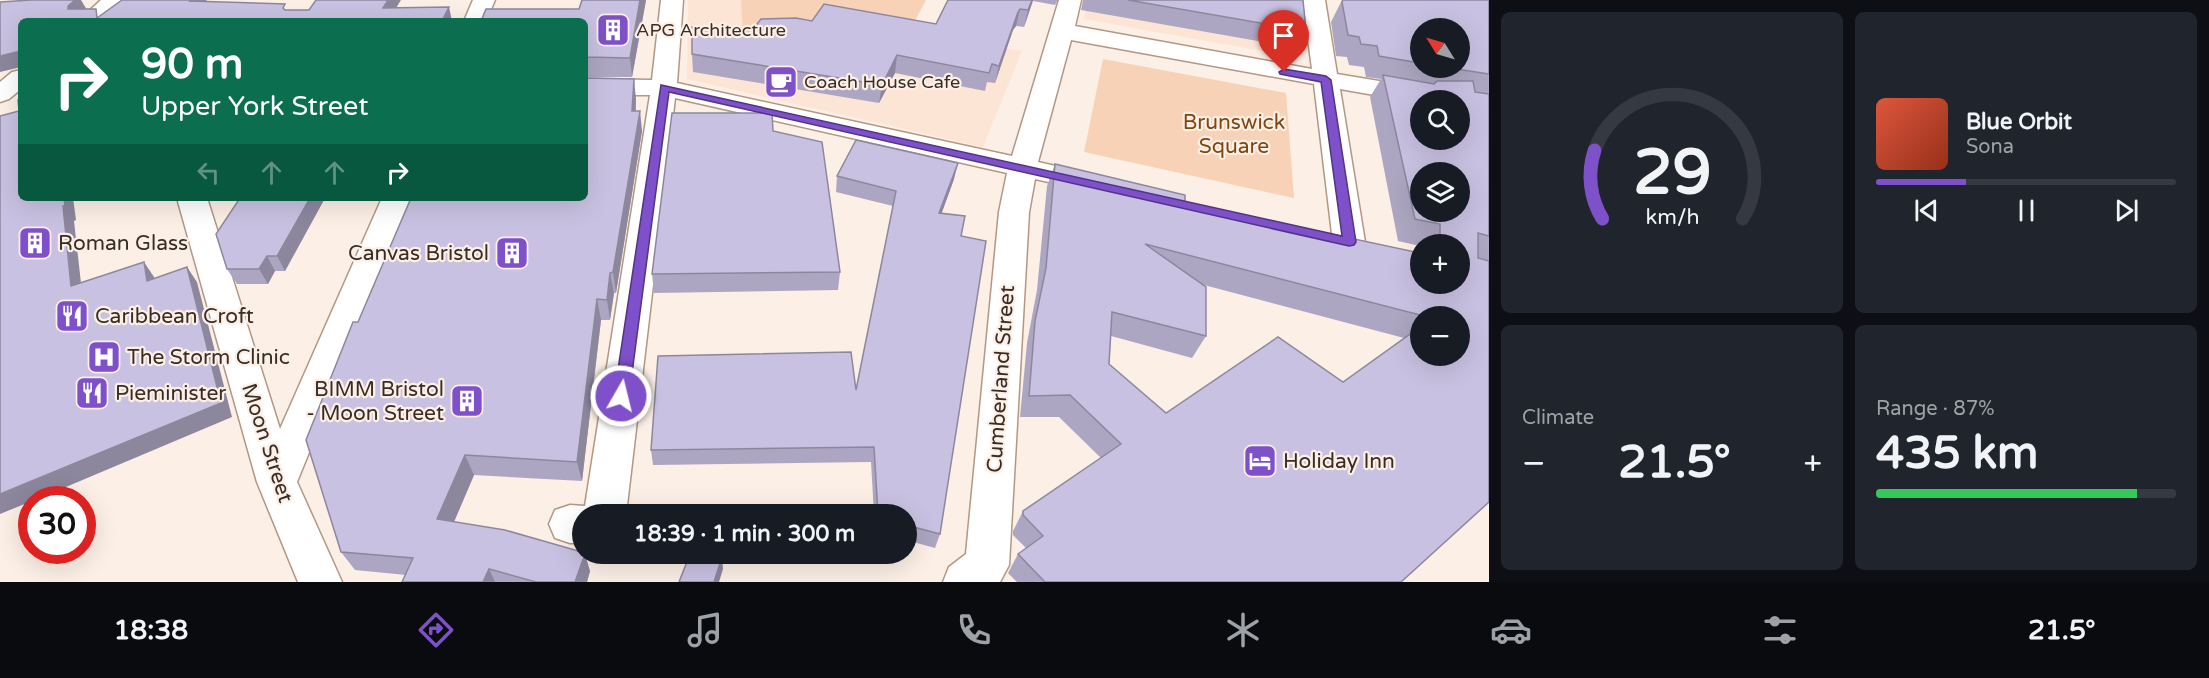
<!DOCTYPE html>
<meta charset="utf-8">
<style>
body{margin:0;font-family:"Varela Round",sans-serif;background:#20242c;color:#f1f3f6;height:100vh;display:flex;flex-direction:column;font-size:22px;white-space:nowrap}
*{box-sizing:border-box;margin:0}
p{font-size:20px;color:#9ea1a6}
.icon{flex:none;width:33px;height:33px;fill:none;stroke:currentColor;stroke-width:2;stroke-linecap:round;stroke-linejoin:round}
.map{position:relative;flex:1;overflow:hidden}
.drawer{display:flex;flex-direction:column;gap:12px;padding:12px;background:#0d0f14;width:720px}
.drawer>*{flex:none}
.hud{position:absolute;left:18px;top:18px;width:570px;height:183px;border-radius:9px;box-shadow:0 6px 24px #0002;background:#0b6e4f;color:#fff;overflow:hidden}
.needle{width:39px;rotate:307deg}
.buttons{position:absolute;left:1410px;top:18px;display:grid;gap:12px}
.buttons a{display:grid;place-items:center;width:60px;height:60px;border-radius:50%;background:#171b24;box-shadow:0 6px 24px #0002;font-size:30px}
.speed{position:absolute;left:18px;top:486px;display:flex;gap:12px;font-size:30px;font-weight:700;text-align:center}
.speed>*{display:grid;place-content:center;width:78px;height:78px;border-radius:50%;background:#171b24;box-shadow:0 6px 24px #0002;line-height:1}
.speed .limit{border:9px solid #d22;background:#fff;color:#111}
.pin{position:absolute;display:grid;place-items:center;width:51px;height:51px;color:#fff;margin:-62px -26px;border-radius:50% 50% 50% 0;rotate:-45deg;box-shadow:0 0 6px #0007}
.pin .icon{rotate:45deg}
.me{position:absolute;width:66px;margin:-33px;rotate:8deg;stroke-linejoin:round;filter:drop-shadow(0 0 4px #0008)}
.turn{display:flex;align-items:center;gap:21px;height:126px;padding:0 24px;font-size:27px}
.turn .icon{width:78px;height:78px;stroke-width:2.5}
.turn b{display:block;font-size:42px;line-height:51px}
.lanes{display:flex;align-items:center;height:57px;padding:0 24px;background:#0003;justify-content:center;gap:30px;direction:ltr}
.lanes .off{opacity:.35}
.big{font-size:45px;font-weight:700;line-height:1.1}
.drawer .tile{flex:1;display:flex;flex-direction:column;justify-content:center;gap:9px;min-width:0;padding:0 21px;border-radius:9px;background:#20242c}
.drawer .dial{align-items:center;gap:0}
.dial svg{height:156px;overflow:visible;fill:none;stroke:#363941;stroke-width:7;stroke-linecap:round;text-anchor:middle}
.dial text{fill:#f1f3f6;stroke:none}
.song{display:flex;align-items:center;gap:18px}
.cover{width:72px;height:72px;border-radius:9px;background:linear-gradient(135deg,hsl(10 70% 55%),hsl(10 70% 35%))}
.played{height:6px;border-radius:3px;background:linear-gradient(90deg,#7e50c9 30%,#363941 30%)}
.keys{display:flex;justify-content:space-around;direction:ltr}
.heat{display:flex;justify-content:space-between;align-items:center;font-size:33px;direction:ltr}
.charge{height:9px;border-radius:4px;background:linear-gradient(90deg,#34c759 87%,#363941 0)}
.drawer .tiles{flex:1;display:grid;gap:12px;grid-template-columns:repeat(2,1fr)}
.trip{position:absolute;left:572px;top:504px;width:345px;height:60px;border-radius:30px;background:#171b24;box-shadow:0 6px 24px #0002;font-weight:700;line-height:60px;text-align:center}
.tabs{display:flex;height:96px;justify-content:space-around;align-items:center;background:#090b0e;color:#9ea1a6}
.tabs .icon{width:42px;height:42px}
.tabs .selected{color:#7e50c9}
.tabs b{font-size:27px;color:#f1f3f6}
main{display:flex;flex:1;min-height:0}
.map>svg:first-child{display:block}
.built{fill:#fce5d4}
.green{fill:#f7d2b7}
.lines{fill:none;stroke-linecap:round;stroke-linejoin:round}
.minor-casing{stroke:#b49782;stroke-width:3}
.minor{fill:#fff;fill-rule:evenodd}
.wall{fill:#ada6c2;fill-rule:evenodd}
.shaded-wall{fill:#8d879e}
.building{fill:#c9c1e1;stroke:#8d879e;stroke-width:1.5;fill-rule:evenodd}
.route{fill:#7e50c9;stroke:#523483;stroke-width:1.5}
.labels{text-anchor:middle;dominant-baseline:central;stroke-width:4.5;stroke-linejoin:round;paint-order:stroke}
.far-poi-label{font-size:18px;fill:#382c24;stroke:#fcefe6;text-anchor:start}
.park-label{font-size:21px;fill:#80460e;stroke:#fcefe6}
.poi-label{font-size:21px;fill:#382c24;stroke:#fcefe6;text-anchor:start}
.street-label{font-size:21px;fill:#382c24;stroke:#fcefe6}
</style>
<main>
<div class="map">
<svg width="1489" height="582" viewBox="0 0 1489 582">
<rect width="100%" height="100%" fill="#fcefe6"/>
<g class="built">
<path d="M688,0H741L743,35L971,42L1022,51L983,147L687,79Z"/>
<path d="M1087,0H1290L1296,57L1084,19Z"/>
</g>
<g class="green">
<path d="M741,0H926L909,32L743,36Z"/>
<path d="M1103,59L1286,93L1294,198L1084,152Z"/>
</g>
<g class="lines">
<g class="minor-casing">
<g id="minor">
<path d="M101,0H125L103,21H78Z"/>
<path d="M473,0H495L486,21H464Z"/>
<path d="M661,0H683L677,83L1012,156L1059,0H1081L1075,26L1312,69L1303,0H1325L1337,74L1445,92L1454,95L1458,100H1420V103L1340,89L1365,242L1360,249L1349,253L1338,249L1333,242L1314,84L1071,40L1038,162L1104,177L1108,183L1104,189L1094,192L1035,179L1029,212L1009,565L1000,582H943L949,567L966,554L999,212L1007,173L675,98L626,514H582V543H570L555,538L549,524L555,510L570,505L585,506L650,95H585V79L652,80Z"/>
<path d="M21,70V89L9,99L0,102V82L12,72Z"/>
<path d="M177,198H207L280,429L382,198H412L297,482L342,582H298L257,482Z"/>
</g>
</g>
<use href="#minor" class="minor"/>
</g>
<g class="wall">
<path d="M646,0L632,77H585V21L579,9Z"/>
<path d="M948,0H1058L1055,5L1033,1L1024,27L1016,26L1013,30L995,83L987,82L985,91L895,73L879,103L693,72L692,54L754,28L812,21L936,24Z"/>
<path d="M1083,0H1303L1306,31L1297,48L1081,10Z"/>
<path d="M1342,0H1489V502L1401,582H1017L1008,573L1018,554L1026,548L1013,535V531L1023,511L1101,458L1059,417H1020L1027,343L1037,290L1047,186L1055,164L1185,203L1416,252L1420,247V284L1460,244H1420V246L1398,241L1370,97L1381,79L1366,77L1364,67L1349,65L1347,57L1336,56L1331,22ZM1420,28L1460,68H1420ZM1204,285L1404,338L1343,382L1166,413L1109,364L1111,336L1192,358L1206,336ZM1420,316H1460L1420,356Z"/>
<path d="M636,99V111L642,131L616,293H614L610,320H601L582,481L474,475L454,522L590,571L587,582H402L406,575L355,570L341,552L358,322Z"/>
<path d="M773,131L840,272L838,290L654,293L652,274Z"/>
<path d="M837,176L954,179L941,214L961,236L940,534L935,548L906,540V514H874L871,462L653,465L651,450L856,390L893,206L836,192Z"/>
<path d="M240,198H325L285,271H275L268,284H237L227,269Z"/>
</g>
<g class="shaded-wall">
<path d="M75,0H81L87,10L68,9V6Z"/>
<path d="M189,0H207L198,9Z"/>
<path d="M388,0H401L388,21L383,8Z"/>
<path d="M640,0H646L632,77L630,58Z"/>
<path d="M1032,0H1033L1024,27L1028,10Z"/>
<path d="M449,7L452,21H442Z"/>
<path d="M1020,9L1016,26L1013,30L995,83L999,66L1018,12Z"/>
<path d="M21,51V67L0,72V56Z"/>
<path d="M897,55L895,73L879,103L882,85Z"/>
<path d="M634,79L636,99L634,131L632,111Z"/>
<path d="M640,111L642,131L616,293L613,272Z"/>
<path d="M958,163L954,179L936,229L939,213Z"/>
<path d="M64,198H73L76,220L74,221L83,301L71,286L63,206Z"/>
<path d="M310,198H325L285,271L277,256Z"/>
<path d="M267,256L275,271L268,284L259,269Z"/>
<path d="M144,262L154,277L158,296L147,281Z"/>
<path d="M187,267L197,282L232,417L35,500H32V501L0,514V494Z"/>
<path d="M610,273L614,293L610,320L607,300Z"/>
<path d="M597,299L601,320L582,481L577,462Z"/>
<path d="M465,455L474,475L447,538L437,519Z"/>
<path d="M585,554L590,571L587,582H575Z"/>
<path d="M722,557L723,569L719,582H714Z"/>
<path d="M489,569L495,582H483Z"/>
</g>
<g class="building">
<path d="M31,0H75L68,6V9H96L97,18L122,0H191L190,1L285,4L283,8L285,10H309L316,0H388L383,8L449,7L442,21H21V51L0,56V2Z"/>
<path d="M582,0H640L630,58L585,57V21H481L486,9H579Z"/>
<path d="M948,0H1032L1028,10L1020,9L1018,12L999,66L992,64L989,73L897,55L882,85L692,54V27L754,28L761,19L796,18L812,21L824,4L936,24Z"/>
<path d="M1128,0H1303L1306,31Z"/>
<path d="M1343,0H1489V74L1450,68H1460V28H1420V63L1379,56L1377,46L1361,44L1359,37L1348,35L1342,2Z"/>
<path d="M1383,75L1434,84L1437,81H1473L1475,92L1489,94V236L1478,233V258L1489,261V502L1401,582H1045L1018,554L1043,536L1023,515V511L1121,444L1070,395L1029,396L1035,321L1046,268L1055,164L1185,195V203L1420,253V284H1460V244H1440V224L1415,219ZM1420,100H1460V140H1420ZM1420,172H1460V212H1420ZM1145,244L1424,316H1460V356H1420V327L1343,382L1278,337L1166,413L1109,364L1112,312L1206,336V287Z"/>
<path d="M585,78L634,79L632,111H640L613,272L610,273L607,300L597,299L577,462L465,455L437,519L505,530L582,552V554H585L575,582H536L489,569L483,582H402L413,558L341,552L306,440L353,322H358L411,198H585Z"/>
<path d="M21,98V198H64L65,206H63L71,286L144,262L147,281L187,267L221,403L0,494V116L19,111L18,100Z"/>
<path d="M672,113H772L773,131L822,142L840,272L652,274Z"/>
<path d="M856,140L958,163L939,213L965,216L961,236L986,241L940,534L906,525V514H878L874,447L651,450L658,356L851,352L856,390L896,191L837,176Z"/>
<path d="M240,198H310L277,256H267L259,269H227L216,234Z"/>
<path d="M690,554H705L722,557L714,582H679Z"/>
</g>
<path class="route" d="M1284,69L1326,76L1331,80L1356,242L1354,245L1349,246L669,92L629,396L627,400L621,402L616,400L614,396L661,85L1342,236L1321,82L1280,74L1279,72Z"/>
<defs>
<g id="building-square" transform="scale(1.725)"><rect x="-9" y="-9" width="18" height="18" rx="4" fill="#7e50c9" stroke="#fcefe6"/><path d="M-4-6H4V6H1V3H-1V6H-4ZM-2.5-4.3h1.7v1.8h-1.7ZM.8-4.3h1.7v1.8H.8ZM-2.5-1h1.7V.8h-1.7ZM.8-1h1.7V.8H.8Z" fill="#fff"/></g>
<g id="cafe-square" transform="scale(1.725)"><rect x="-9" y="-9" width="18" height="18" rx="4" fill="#7e50c9" stroke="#fcefe6"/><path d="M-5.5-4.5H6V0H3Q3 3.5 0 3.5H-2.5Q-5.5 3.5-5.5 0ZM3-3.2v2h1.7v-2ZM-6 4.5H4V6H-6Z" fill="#fff"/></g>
<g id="restaurant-square" transform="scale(1.725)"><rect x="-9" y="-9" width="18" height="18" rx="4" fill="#7e50c9" stroke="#fcefe6"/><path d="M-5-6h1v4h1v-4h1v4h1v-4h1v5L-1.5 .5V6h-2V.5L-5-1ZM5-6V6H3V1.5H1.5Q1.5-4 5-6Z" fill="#fff"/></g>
<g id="hospital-square" transform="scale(1.725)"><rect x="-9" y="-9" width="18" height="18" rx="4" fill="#7e50c9" stroke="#fcefe6"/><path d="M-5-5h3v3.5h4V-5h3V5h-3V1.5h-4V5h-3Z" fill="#fff"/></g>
<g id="hotel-square" transform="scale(1.725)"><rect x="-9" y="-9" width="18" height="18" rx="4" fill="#7e50c9" stroke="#fcefe6"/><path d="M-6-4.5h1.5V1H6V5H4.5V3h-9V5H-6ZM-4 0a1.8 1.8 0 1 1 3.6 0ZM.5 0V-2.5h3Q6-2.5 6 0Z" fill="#fff"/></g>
</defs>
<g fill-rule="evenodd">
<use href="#building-square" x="613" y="30"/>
<use href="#cafe-square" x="781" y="82"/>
<use href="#building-square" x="35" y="243"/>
<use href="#building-square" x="512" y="253"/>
<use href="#restaurant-square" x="72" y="316"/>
<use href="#hospital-square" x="104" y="357"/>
<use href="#restaurant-square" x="92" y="393"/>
<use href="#building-square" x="467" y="401"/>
<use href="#hotel-square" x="1260" y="461"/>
</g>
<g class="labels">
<g class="far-poi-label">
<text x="636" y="30">APG Architecture</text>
<text x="804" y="82">Coach House Cafe</text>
</g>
<g class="park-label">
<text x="1234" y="122">Brunswick<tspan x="1234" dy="24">Square</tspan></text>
</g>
<g class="poi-label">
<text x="58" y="243">Roman Glass</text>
<text x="489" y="253" text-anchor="end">Canvas Bristol</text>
<text x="95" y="316">Caribbean Croft</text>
<text x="127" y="357">The Storm Clinic</text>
<text x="444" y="389" text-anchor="end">BIMM Bristol<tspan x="444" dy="24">- Moon Street</tspan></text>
<text x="115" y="393">Pieminister</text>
<text x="1283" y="461">Holiday Inn</text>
</g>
<g class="street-label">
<text transform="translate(1001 379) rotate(-86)">Cumberland Street</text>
<text transform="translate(267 443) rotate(72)">Moon Street</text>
</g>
</g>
</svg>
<div class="buttons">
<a><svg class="needle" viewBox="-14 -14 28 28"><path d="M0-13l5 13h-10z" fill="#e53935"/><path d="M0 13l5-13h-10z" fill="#9ea1a6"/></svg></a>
<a><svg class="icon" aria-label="search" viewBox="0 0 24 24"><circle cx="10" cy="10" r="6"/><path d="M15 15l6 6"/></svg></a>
<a><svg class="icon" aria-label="layers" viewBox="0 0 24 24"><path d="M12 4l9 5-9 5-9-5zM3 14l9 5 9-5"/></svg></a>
<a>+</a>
<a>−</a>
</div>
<div class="speed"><div class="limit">30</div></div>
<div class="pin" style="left:1284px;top:72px;background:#d93025"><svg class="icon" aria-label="arrive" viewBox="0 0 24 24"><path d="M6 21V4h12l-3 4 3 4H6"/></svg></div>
<svg class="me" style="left:621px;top:396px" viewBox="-20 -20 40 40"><circle r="17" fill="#7e50c9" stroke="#fff" stroke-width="3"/><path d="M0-11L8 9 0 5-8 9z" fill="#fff"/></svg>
<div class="trip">18:39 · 1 min · 300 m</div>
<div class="hud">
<div class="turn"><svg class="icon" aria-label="right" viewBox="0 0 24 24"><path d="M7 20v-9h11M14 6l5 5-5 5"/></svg><div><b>90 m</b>Upper York Street</div></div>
<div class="lanes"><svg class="icon off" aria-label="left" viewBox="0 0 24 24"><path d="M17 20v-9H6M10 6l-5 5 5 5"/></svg><svg class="icon off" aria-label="ahead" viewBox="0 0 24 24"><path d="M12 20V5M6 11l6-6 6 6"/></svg><svg class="icon off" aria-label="ahead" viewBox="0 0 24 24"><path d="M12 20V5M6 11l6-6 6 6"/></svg><svg class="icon" aria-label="right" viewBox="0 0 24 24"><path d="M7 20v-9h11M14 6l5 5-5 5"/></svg></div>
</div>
</div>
<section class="drawer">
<div class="tiles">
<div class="tile dial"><svg viewBox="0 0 100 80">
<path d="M14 69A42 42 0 1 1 86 69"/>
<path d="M14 69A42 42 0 0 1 10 34" stroke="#7e50c9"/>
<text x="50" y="56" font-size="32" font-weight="700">29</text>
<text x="50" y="72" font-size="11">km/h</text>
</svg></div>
<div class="tile">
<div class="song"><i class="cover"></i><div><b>Blue Orbit</b><p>Sona</p></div></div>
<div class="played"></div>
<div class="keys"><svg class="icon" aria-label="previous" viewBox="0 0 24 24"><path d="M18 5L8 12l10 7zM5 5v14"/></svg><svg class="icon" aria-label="pause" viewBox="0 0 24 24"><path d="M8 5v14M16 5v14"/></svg><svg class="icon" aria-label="next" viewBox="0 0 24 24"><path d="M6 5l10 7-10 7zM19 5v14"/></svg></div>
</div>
<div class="tile"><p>Climate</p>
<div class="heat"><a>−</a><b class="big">21.5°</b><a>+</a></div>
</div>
<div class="tile"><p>Range · 87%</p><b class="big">435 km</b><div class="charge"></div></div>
</div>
</section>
</main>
<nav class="tabs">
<b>18:38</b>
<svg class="icon selected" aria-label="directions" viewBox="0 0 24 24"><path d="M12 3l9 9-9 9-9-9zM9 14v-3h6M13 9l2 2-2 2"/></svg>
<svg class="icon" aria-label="music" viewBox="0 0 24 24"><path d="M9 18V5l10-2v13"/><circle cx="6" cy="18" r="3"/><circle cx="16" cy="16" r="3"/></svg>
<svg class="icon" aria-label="phone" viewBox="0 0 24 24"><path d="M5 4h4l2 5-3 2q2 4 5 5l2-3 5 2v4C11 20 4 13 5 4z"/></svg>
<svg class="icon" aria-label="climate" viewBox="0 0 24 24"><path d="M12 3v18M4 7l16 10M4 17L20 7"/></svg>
<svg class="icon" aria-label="car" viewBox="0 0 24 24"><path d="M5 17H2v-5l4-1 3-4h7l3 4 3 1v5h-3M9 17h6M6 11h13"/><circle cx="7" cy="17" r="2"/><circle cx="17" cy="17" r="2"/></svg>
<svg class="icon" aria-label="filters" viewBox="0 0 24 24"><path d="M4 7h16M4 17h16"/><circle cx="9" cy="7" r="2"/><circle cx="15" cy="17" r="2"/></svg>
<b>21.5°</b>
</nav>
